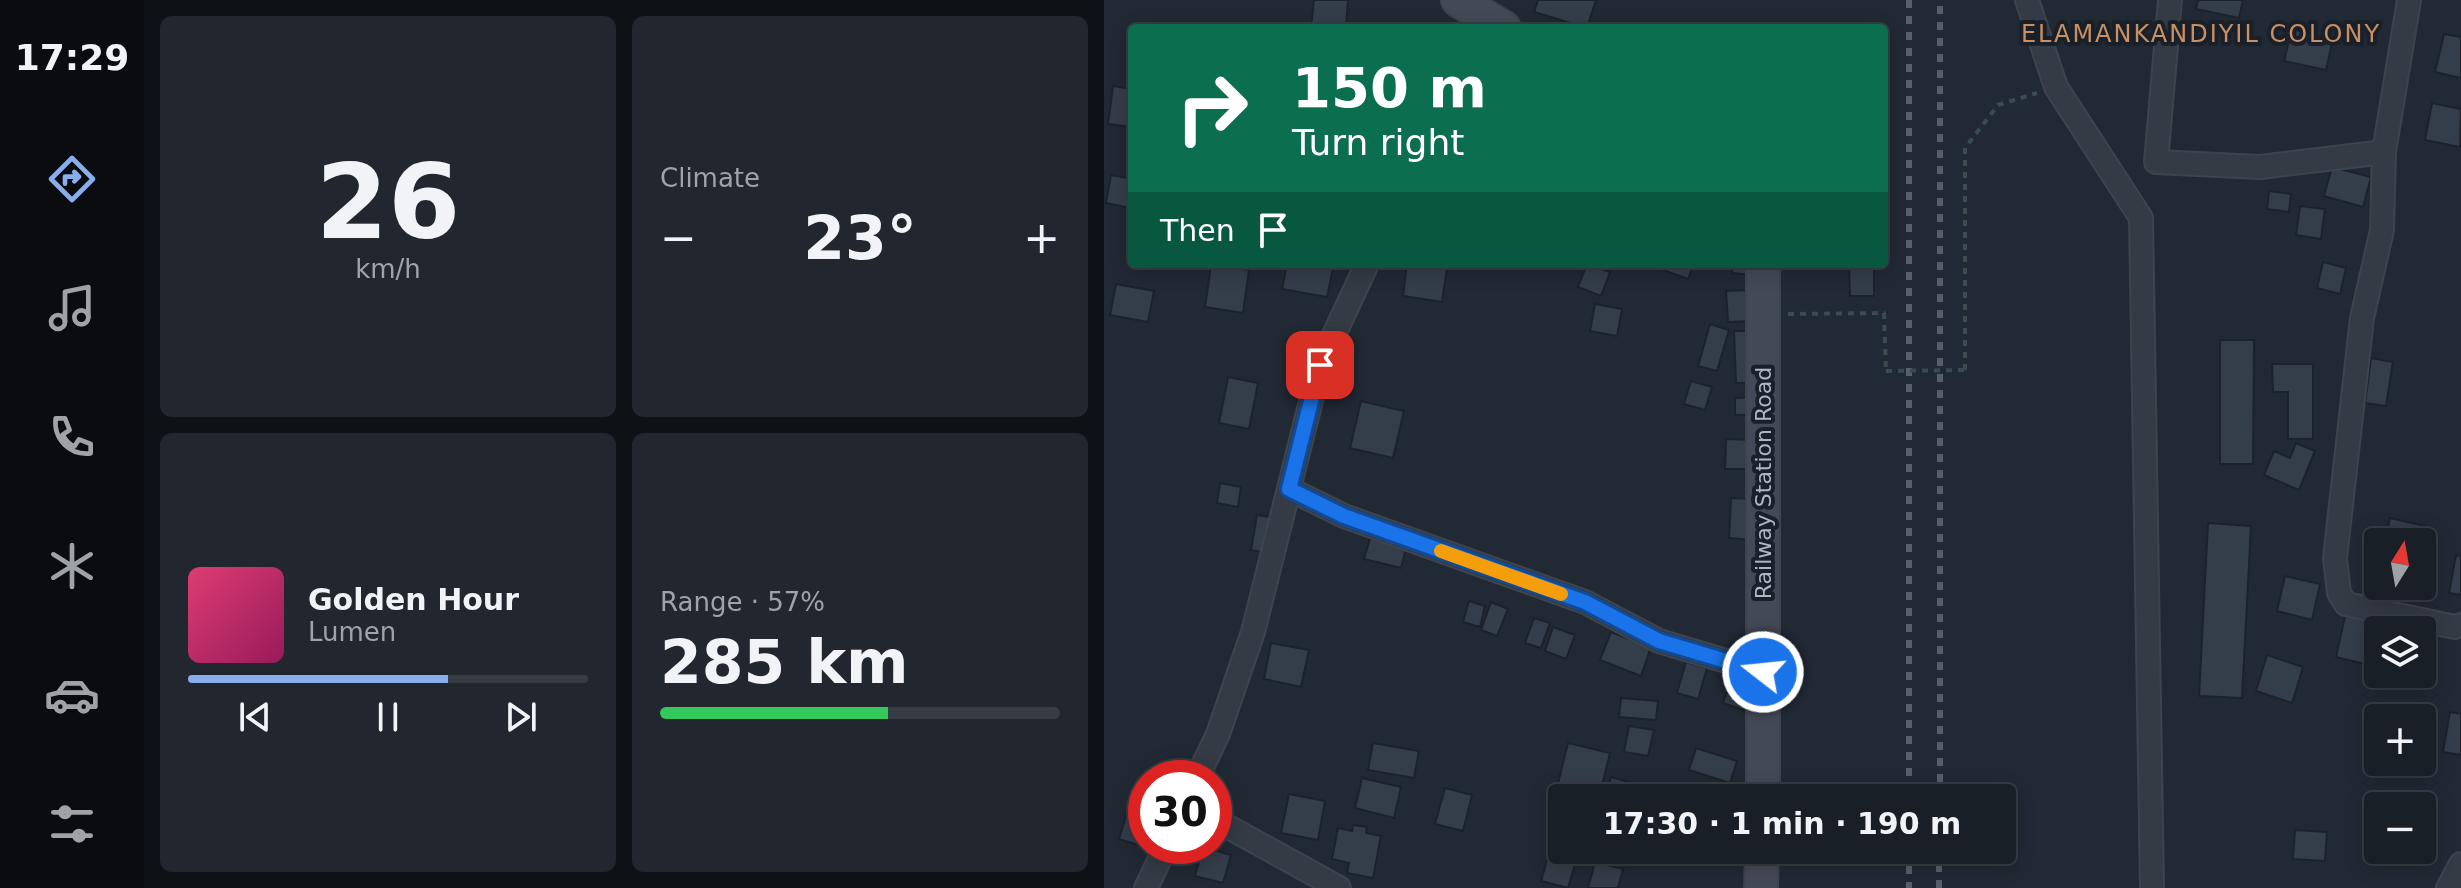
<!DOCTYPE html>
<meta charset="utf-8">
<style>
body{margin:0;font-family:"DejaVu Sans",sans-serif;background:#22272f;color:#f1f3f6;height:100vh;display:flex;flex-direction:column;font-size:30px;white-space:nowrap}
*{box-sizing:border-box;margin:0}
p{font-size:26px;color:#9fa2a7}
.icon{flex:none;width:44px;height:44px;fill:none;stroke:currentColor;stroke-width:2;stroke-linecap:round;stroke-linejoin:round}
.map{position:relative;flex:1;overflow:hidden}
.sheet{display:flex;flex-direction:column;gap:16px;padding:16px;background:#0e1115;width:960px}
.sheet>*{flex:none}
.hud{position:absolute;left:24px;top:24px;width:760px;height:244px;border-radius:8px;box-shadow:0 4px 20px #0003,0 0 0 2px #373d44;background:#0b6e4f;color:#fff;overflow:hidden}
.needle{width:52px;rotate:11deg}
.buttons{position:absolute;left:1260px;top:528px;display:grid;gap:16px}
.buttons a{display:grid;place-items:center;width:72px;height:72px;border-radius:8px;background:#191f27;box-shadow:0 4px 20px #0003,0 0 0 2px #373d44;font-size:40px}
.speed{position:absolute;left:24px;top:760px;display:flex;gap:16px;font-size:40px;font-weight:700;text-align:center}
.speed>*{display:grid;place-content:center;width:104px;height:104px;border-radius:50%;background:#191f27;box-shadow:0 4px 20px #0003,0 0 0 2px #373d44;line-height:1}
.speed .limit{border:12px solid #d22;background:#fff;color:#111}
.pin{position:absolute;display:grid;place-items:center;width:68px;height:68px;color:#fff;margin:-34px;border-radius:16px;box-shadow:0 4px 12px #0006}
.me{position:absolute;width:88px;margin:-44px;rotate:286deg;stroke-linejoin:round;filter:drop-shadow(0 0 6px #0008)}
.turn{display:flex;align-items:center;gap:28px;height:168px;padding:0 32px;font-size:36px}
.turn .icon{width:104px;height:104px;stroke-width:2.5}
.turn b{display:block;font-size:56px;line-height:68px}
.then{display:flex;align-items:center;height:76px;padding:0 32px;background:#0003;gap:16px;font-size:30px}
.big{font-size:60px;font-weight:700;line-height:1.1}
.sheet .card{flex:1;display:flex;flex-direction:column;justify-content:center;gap:12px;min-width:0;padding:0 28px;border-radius:12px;background:#22272f}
.sheet .dial{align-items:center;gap:0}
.dial b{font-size:104px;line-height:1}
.song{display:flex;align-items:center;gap:24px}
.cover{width:96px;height:96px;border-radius:12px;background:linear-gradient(135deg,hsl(340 70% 55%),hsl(330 70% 35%))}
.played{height:8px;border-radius:4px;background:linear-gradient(90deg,#88aeed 65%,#373d44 65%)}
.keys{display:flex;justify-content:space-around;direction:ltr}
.heat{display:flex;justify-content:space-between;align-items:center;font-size:44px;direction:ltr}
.charge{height:12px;border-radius:6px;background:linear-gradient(90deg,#34c759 57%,#373d44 0)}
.sheet .tiles{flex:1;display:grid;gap:16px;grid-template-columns:repeat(2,1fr)}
.trip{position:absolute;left:444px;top:784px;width:468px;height:80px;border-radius:8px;background:#191f27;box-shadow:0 4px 20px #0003,0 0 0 2px #373d44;font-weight:700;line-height:80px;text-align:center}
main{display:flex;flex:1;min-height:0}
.dock{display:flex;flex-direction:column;width:144px;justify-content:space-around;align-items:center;background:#0a0c10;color:#9fa2a7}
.dock .icon{width:56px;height:56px}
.dock .active{color:#88aeed}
.dock b{font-size:36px;color:#f1f3f6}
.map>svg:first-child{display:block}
.building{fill:#343d4a;stroke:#1c222b;stroke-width:2}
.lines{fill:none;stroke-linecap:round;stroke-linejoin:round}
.street-casing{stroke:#3e444e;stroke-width:26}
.secondary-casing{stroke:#3e444e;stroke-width:36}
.path{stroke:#3b4c4e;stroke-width:4;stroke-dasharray:6 6;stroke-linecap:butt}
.street{stroke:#343b45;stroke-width:22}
.secondary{stroke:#434a57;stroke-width:32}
.rail{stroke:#575f6b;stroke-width:6;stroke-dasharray:8 8;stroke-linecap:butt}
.path-bridge{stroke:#3b4c4e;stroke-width:4;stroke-dasharray:6 6;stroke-linecap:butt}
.route-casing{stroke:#114b97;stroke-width:20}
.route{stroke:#1a73e8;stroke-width:14}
.slow{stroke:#f59e0b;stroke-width:14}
.labels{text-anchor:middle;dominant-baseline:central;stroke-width:8;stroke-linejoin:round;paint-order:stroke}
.street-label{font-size:22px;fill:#aeb6c2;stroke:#1a2029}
.neighbourhood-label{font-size:24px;letter-spacing:2px;fill:#c89063;stroke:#1a2029}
</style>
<main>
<nav class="dock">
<b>17:29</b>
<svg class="icon active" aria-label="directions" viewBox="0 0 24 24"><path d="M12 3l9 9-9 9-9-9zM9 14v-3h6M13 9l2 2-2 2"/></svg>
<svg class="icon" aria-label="music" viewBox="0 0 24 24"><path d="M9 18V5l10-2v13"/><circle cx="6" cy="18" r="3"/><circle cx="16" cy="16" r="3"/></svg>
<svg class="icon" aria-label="phone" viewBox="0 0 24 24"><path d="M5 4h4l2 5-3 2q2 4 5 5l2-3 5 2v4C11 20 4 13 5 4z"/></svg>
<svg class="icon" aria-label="climate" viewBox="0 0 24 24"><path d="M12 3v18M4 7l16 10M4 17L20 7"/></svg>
<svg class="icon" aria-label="car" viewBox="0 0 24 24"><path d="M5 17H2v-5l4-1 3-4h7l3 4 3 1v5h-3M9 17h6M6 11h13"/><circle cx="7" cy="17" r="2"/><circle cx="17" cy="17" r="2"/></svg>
<svg class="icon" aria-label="filters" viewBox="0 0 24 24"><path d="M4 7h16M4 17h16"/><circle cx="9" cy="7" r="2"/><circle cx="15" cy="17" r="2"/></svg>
</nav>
<section class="sheet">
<div class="tiles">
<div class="card dial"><b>26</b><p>km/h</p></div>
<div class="card"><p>Climate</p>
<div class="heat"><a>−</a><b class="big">23°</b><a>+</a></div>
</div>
<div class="card">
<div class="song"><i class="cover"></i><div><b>Golden Hour</b><p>Lumen</p></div></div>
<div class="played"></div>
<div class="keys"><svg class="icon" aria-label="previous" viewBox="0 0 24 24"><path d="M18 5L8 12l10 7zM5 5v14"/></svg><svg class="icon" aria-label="pause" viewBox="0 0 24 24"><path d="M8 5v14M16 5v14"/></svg><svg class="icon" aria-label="next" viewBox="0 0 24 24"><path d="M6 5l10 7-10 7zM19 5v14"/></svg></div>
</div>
<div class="card"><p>Range · 57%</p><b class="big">285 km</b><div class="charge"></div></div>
</div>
</section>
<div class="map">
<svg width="1357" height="888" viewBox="0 0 1357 888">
<rect width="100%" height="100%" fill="#212934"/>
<g class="building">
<path d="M210,0H244L242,28H207Z"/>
<path d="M434,0H492L483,28L430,12Z"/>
<path d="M1094,0H1139L1135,18L1092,9Z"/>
<path d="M1188,29L1229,39L1222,70L1180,61Z"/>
<path d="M1340,34L1357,37V78L1331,72Z"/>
<path d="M9,86L28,89V127L4,124Z"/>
<path d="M1328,103L1357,109L1356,147L1321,140Z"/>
<path d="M1228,167L1267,177L1259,207L1220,196Z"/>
<path d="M7,175L28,179L26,208L2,203Z"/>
<path d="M1165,191L1187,194L1185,212L1163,209Z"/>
<path d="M1196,206L1221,209L1217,239L1192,235Z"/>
<path d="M1219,262L1242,268L1236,294L1213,288Z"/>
<path d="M183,264H230L223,297L178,289Z"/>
<path d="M303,264L343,269L338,302L299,296Z"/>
<path d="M483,264L506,272L497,296L474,287Z"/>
<path d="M561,264H590L584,279L559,270Z"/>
<path d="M629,264H651L650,275L628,273Z"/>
<path d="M745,264H770V296H746Z"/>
<path d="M107,265L145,270L139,313L101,307Z"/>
<path d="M12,284L50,291L44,322L6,315Z"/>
<path d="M647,290L649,321L624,322L622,291Z"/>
<path d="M491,304L518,309L513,336L486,331Z"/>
<path d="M606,324L625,330L613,371L594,366Z"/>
<path d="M630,331H651L653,383H632Z"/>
<path d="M1116,340H1150L1149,464H1116Z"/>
<path d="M1267,358L1289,362L1282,406L1261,403Z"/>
<path d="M1168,364H1209V439H1184V392H1169Z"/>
<path d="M124,377L154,383L145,429L115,423Z"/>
<path d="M587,381L608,387L601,410L580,404Z"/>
<path d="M653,397V415H631V398Z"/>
<path d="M257,401L300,411L289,458L246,448Z"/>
<path d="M622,439L650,440V469H621Z"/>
<path d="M1192,443L1211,451L1195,490L1160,475L1170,451L1186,458Z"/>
<path d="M116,483L137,487L134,507L113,503Z"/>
<path d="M627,498L653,499L650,540L625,538Z"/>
<path d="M153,515L173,518L167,554L147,550Z"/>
<path d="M1286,518L1321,526L1317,542H1280Z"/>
<path d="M1104,523L1147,526L1138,698L1095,696Z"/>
<path d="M268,532L304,541L297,568L260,559Z"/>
<path d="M1352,555L1357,556V595L1345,593Z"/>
<path d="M1181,576L1216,584L1208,620L1173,611Z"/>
<path d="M365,601L381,606L376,627L359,622Z"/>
<path d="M387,602L404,609L393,636L377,630Z"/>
<path d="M1242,612L1284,622L1282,630H1274L1273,667L1232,657Z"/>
<path d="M430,618L446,623L437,648L421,643Z"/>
<path d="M449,627L471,635L462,659L441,651Z"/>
<path d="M507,632L547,647L537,676L496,660Z"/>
<path d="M167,643L205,650L197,687L160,679Z"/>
<path d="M1163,655L1199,667L1188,703L1152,691Z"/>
<path d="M582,662L603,668L594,699L573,693Z"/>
<path d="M627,680L652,688L645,712L619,703Z"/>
<path d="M517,698L554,701L552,720L515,717Z"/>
<path d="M1346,712L1357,714V755L1339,752Z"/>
<path d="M525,726L550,730L544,756L520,752Z"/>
<path d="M269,743L315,751L310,778L264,770Z"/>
<path d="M464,743L506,753L495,798H482L452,791Z"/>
<path d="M592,748L633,761L626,783L585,770Z"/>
<path d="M507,777L529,783L525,798H501Z"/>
<path d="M258,778L297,787L290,818L251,808Z"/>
<path d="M341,788L368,795L359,831L331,824Z"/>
<path d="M549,789L573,795V798H547Z"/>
<path d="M185,794L221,801L214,840L177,833Z"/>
<path d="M25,806L42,811V846H48L47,849L15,839Z"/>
<path d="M249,825L263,827L262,833L277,836L269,878L243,873L245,863L228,859L234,828L248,831Z"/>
<path d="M1191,830L1223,832L1221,861L1189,859Z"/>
<path d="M99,847L127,855L119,883L91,876Z"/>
<path d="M445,853L472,861L464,888L437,881Z"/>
<path d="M491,862L519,869L514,888H484Z"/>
</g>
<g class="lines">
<g class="street-casing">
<g id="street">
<path d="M923,0L952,87L1037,218L1048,888"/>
<path d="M1066,0L1052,162L1156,167L1280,152L1305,0"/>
<path d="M1280,152L1278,230L1258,318L1231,558L1235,593L1242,604L1351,627L1357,625"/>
<path d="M185,489L240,516L481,602L555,641L659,672"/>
<path d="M93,778L114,734L149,632L216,365L263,264"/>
<path d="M110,819L235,888"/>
<path d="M42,888L62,846"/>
<path d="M1344,888L1357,864"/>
</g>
</g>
<g class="secondary-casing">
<g id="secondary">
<path d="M354,0L400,28"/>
<path d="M659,798V264"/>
<path d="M657,888L658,850"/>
</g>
</g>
<g class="path">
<path d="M684,314L780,313L782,371"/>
<path d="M861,370V148L894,105L933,93"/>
</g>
<use href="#street" class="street"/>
<use href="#secondary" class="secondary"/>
<g class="rail">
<path d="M805,0V798"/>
<path d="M836,798V0"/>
<path d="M805,850V888"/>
<path d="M835,888V850"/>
</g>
<path class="path-bridge" d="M782,371L861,370"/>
</g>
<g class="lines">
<g class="route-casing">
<path id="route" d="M216,365L185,489L240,516L481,602L555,641L659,672"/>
</g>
<use href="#route" class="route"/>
<path class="slow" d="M337,551L457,594"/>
</g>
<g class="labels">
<g class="street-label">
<text transform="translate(659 483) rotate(-90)">Railway Station Road</text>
</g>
<g class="neighbourhood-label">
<text x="1097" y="34">ELAMANKANDIYIL COLONY</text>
</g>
</g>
</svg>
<div class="buttons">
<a><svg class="needle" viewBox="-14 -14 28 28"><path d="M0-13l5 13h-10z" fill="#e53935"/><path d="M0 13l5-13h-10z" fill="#9fa2a7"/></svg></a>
<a><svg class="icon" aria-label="layers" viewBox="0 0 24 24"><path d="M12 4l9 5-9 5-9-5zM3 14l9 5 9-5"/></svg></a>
<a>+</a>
<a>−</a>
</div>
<div class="speed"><div class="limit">30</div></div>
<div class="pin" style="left:216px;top:365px;background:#d93025"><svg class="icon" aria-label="arrive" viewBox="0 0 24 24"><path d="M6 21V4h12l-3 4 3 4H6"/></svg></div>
<svg class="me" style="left:659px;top:672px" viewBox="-20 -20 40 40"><circle r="17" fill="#1a73e8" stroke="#fff" stroke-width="3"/><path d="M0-11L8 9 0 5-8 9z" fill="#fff"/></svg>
<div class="trip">17:30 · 1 min · 190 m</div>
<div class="hud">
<div class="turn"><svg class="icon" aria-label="right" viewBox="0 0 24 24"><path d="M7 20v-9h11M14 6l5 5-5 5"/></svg><div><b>150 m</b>Turn right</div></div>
<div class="then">Then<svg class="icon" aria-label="arrive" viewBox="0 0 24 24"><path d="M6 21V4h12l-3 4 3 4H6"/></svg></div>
</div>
</div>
</main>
